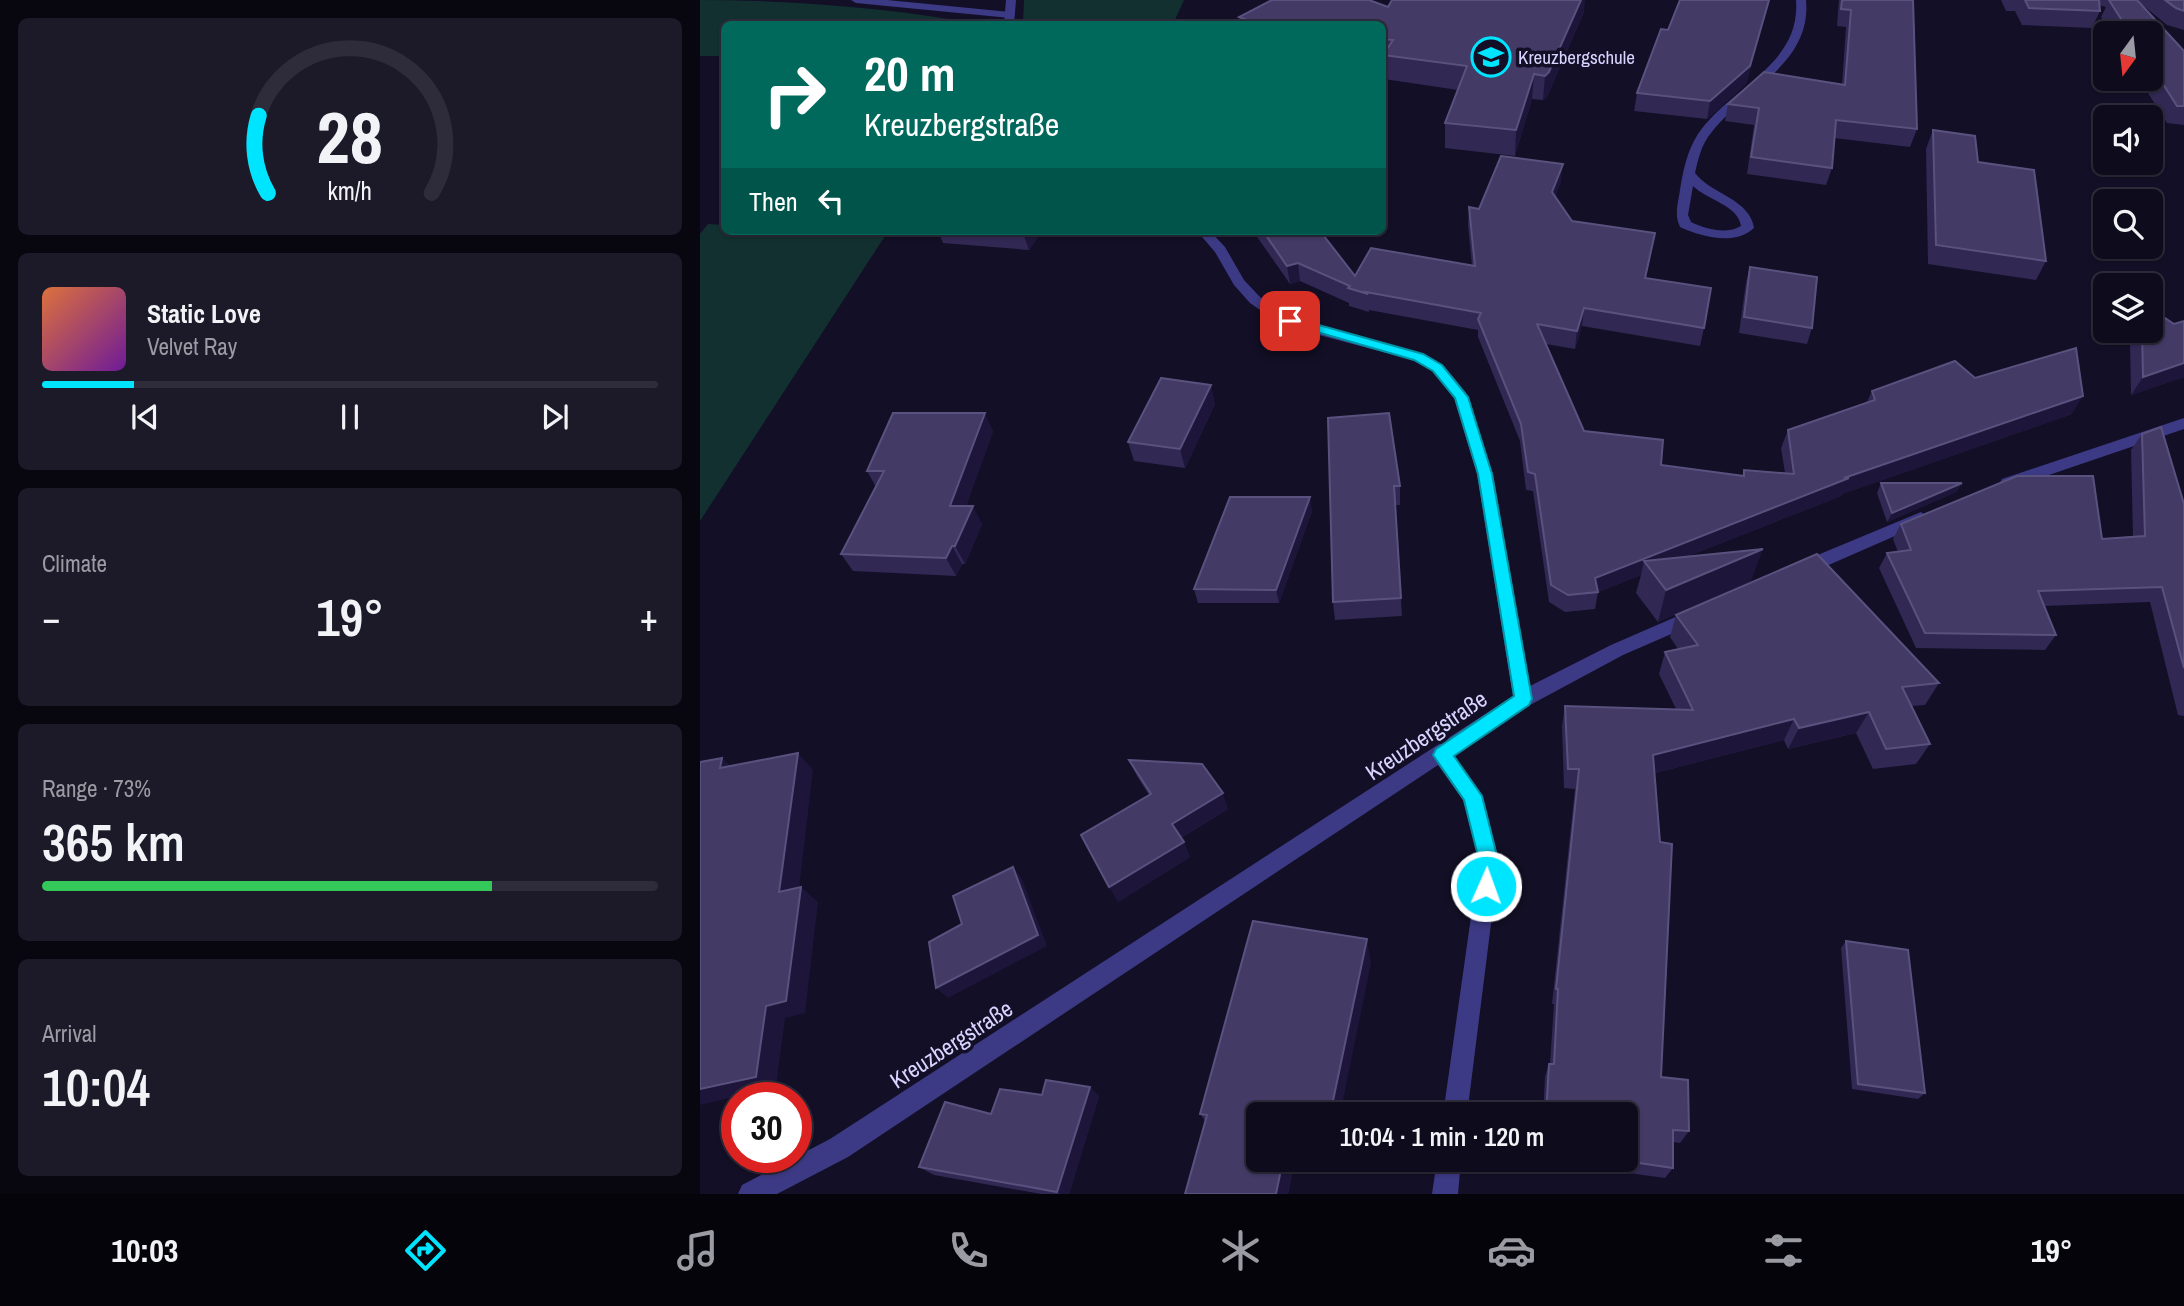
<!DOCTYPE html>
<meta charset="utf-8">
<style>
body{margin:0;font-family:"Archivo Narrow",sans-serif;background:#1c1929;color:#f1f3f6;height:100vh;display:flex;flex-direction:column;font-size:26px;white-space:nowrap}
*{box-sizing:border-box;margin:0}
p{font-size:23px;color:#9b9ba3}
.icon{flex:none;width:38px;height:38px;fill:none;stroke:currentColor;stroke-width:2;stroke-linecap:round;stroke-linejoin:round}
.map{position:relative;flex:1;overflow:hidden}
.sheet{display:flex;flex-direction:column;gap:18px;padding:18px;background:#08060f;width:700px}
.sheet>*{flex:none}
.top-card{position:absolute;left:21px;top:21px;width:665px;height:214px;border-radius:10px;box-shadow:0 2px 5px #0004,0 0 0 2px #2e2b3b;background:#00695c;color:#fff;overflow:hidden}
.needle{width:46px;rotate:195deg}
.buttons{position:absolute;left:1393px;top:21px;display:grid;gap:14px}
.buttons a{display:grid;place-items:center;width:70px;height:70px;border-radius:10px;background:#0e0b1c;box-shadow:0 2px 5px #0004,0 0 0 2px #2e2b3b;font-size:35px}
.speed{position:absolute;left:21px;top:1082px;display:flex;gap:14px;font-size:35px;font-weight:700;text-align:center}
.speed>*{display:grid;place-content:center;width:91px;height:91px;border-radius:50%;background:#0e0b1c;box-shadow:0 2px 5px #0004,0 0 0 2px #2e2b3b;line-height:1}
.speed .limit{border:10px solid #d22;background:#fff;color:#111}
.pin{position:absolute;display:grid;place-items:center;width:60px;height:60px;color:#fff;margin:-30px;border-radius:14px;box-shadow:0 4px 10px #0006}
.me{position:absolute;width:77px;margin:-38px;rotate:2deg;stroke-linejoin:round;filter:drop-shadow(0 0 5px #0008)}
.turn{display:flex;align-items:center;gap:24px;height:147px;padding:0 28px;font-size:32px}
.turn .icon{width:91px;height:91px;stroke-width:2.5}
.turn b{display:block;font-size:49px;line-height:60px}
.then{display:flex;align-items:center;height:66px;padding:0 28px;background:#0003;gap:14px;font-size:26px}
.big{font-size:52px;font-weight:600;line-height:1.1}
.sheet .card{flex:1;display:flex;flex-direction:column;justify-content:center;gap:10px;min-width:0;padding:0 24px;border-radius:10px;background:#1c1929}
.sheet .dial{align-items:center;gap:0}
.dial svg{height:182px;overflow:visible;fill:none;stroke:#2e2b3b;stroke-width:7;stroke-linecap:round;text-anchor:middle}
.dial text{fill:#f1f3f6;stroke:none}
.song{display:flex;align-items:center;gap:21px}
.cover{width:84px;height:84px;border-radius:10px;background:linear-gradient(135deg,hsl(20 70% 55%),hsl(280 70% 35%))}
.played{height:7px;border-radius:4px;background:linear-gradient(90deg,#00e5ff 15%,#2e2b3b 15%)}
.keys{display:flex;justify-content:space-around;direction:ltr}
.heat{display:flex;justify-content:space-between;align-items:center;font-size:38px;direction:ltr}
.charge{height:10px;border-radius:5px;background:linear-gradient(90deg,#34c759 73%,#2e2b3b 0)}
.trip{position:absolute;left:546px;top:1102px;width:392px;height:70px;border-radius:10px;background:#0e0b1c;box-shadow:0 2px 5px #0004,0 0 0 2px #2e2b3b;font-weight:600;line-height:70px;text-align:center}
.tab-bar{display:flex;height:112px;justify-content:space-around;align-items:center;background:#06040b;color:#9b9ba3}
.tab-bar .icon{width:49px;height:49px}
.tab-bar .on{color:#00e5ff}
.tab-bar b{font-size:32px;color:#f1f3f6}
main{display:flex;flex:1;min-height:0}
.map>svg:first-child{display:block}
.green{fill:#12302f}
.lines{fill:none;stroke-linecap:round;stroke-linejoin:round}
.service{fill:#3d3a85;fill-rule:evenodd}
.minor{fill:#3d3a85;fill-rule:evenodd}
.wall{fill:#312854}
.shaded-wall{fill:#1d163a}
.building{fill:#433a66;stroke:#5a527e;stroke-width:2}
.route{fill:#00e5ff;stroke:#0095a6;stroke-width:2}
.labels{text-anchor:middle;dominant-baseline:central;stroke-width:7;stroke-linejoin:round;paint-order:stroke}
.far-poi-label{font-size:19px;fill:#d9d4ff;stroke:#130f26;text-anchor:start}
.street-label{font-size:23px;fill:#d9d4ff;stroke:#130f26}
</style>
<main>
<section class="sheet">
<div class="card dial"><svg viewBox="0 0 100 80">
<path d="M14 69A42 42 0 1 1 86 69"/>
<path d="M14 69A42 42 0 0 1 10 35" stroke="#00e5ff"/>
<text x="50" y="56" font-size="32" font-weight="700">28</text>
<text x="50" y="72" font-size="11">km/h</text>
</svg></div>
<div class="card">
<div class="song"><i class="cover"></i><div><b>Static Love</b><p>Velvet Ray</p></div></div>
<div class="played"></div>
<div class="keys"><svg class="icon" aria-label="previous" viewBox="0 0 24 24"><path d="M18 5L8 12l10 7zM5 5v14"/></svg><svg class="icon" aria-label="pause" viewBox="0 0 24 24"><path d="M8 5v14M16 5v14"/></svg><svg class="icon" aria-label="next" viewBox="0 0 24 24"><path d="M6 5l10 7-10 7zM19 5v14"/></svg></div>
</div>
<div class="card"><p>Climate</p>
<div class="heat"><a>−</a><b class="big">19°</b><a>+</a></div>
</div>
<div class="card"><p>Range · 73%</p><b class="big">365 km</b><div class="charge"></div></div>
<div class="card"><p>Arrival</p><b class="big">10:04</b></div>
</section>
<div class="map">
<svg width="1484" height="1194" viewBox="0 0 1484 1194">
<rect width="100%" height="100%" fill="#130f26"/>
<g class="green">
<path d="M0,0C94,0 189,8 281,24H24V56H0Z"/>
<path d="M324,0H484L473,24H323Z"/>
<path d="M8,224L24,225V231H122L185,236L0,521V234Z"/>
</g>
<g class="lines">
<path class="service" d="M151,0H187L310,12L315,15L310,18L156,3Z"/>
<g class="minor">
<path d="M306,0H316L314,24H304Z"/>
<path d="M1096,0H1106C1112,66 1041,90 1008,137C1001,147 998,160 995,173C1011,194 1050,199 1054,228C1035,246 1002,237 980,227C974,214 978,204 980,190C983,171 987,151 998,134C1030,87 1101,66 1096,0ZM993,186C1007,200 1038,205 1041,226C1026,235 1006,229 991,222L988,215Z"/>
<path d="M497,231H510L525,247L544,280L560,297L580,311L610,324L723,354L743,365L766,393L793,474L830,686L911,645L987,612H999L1002,617L999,622L923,655L830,705L753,755L782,796L799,860L767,1115H743L779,860L763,800L738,765L148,1157L77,1194H38L42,1185L130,1139L813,696L777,474L754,398L733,371L713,360L600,330L570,317L550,303L534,285L515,252Z"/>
<path d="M1484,418V429L1308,489L1300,483L1302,479Z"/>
<path d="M1221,512L1229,518L1227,522L1108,574H1096L1093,569L1096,564Z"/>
<path d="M737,1160H761L758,1194H732Z"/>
</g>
</g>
<g class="wall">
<path d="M980,0H1070L1046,84L1007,119L934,111L937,93L968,30Z"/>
<path d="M1139,0H1213L1217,129L1210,147L1134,138L1132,168L1126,185L1047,174L1054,125L1025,121L1028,104L1142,84L1146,27L1137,26Z"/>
<path d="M1301,0H1484V30L1467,25L1440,3L1484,51V125L1467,123L1439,79H1451V33H1411L1401,17L1406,7L1399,5L1400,11L1392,28L1322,25L1315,11H1306Z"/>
<path d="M688,7L884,12L847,97L843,100L832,99L815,156L745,148V123L758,90L684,79L682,63V24H540L539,17Z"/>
<path d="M1233,130L1346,261L1336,280L1228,264L1226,149Z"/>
<path d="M861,181L855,197L872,221L955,233L946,278L1004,328L1000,346L882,326L875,349L846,344L884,431L961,465L1042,476L1044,470L1085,473L1081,448L1088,430L1167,402L1172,391L1275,378L1372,414L1142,494L1141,496L986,557L1051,581L958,622L936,593L941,575L898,592L895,609L865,612L849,602L833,491L826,490L820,441L778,337V330L669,310V312L649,306V303L600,281L590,284L553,231H620L655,276L772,266L768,225L769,207L779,209Z"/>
<path d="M238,231H342L329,250L243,243Z"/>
<path d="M1050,267L1112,328L1107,344L1039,333L1046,282Z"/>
<path d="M1484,321V377L1431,395L1430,343L1438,331H1451Z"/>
<path d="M515,404L485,468L434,461L428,442Z"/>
<path d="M628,418L700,486V505H695L702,616L635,620L633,602Z"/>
<path d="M293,431L266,506L282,524L265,564H262L256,576L153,571L141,554L176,487L167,471Z"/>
<path d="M1442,434L1484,504V716L1478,715L1450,602L1344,606L1356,635L1345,650L1216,648L1179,568L1187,553L1198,552L1193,539L1201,524L1402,539L1433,536L1431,450Z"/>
<path d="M1181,483H1262L1256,492L1187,522L1177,493Z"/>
<path d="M612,511L579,603H498L494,589Z"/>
<path d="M976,615L1239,683L1225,705L1212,706L1230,744L1216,764L1173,769L1156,733L1088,749L1084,740L955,773L961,1077L989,1131L980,1143L973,1142V1168L965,1178L840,1161L926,1160V1115H843L845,1077L849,1064H850L854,1004H852L875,789L864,788L862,726L865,706L976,709L959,674L965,652L978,649L970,637Z"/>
<path d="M429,760L528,809L481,838L490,857L418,902L449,795L437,776Z"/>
<path d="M1146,941L1225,1093L1218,1099L1152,1089L1141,948Z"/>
<path d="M671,963L558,1115V1160H595L588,1194L506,1122L500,1114Z"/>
<path d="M342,1095L399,1096L369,1194H341L234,1175L219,1167L291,1114Z"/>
</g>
<g class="shaded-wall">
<path d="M881,0H885L884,12L847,97L843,100L845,76Z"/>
<path d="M1069,0H1070L1046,84L1007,119L1010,101Z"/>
<path d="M834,74L832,99L815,156L816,130Z"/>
<path d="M863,164L861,181L851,210L852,192Z"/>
<path d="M324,231H342L329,250L323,233Z"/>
<path d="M598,263L600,281L590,284L587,266Z"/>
<path d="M884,308L882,326L875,349L877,331Z"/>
<path d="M1484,363V377L1431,395L1443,377Z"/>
<path d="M511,385L515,404L485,468L480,449Z"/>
<path d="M1383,396L1372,414L1142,494L1141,496L951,571L944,561L941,575L898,592L895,578L1144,478Z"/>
<path d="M285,413L293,431L260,523L250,506Z"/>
<path d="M1262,483L1256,492L1187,522L1192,513Z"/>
<path d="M610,497L612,511L579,603L576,590Z"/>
<path d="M273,506L282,524L265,564L255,546Z"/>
<path d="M252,546L262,564L256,576L246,558Z"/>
<path d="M1063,549L1051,581L958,622L966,590Z"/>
<path d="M1169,712L1156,733L1088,749L1099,728Z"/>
<path d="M1094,719L1084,740L947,775L953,755Z"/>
<path d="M98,753L113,770L97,906L79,892Z"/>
<path d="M22,758L40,775L20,768Z"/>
<path d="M523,793L528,809L479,839L472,824Z"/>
<path d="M484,842L490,857L418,902L409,887Z"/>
<path d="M313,867L322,879L347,946L248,998L236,988Z"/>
<path d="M101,887L118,902L105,1013L85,1018L76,1087L0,1105V1089Z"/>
<path d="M667,939L671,963L640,1115H630Z"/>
<path d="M390,1087L399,1096L369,1194H360L357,1192Z"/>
<path d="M583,1160H595L588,1194H576Z"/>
</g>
<g class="building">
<path d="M572,0H669L688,7L692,0H881L849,72L845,76L834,74L816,130L745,123L767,66L683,55L693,40L682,39V24H558L539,17Z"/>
<path d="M980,0H1069L1050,66L1010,101L937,93L961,29L968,30Z"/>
<path d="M1142,0H1213L1217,129L1136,120L1132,168L1051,157L1059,108L1028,104L1064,72L1145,85L1151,10L1141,9Z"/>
<path d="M1325,0H1399L1400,11L1329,8Z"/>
<path d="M1409,0H1437L1484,51V106H1477L1451,65V33H1430Z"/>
<path d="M1465,0H1484V11L1476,8Z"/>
<path d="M1233,130L1275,136L1278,162L1334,170L1346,261L1236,245Z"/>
<path d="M801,156L863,164L852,192L872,221L955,233L945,278L1011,288L1004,328L884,308L877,331L837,324L884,431L963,440L961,465L1044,476V470L1094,474L1088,430L1175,400L1172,391L1255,361L1275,378L1376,348L1383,396L1144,478H1149L895,578L898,592L868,595L851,585L835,474L828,472L821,424L778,319L781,313L666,292L668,294L648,288L650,286L598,263L587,266L563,231H620L655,276L671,248L775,266L769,207L779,209Z"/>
<path d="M300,231H324L323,233Z"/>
<path d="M1050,267L1117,277L1112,328L1044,317Z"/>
<path d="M1465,318L1474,324L1484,321V363L1443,377L1442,331H1451V322Z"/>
<path d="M461,378L511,385L480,449L428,442Z"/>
<path d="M193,413H285L250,506H273L255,546H252L246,558L141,554L184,471H167Z"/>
<path d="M689,413L700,486H694L701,598L633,602L628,418Z"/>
<path d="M1461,427L1484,504V668L1462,587L1338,591L1356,635L1225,633L1187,553L1211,550L1201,524L1317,476H1393L1402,539L1445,536L1442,434Z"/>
<path d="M1181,483H1262L1192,513Z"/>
<path d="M530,497H610L576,590L494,589Z"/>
<path d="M1063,549L966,590L944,561Z"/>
<path d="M1117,554L1239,683L1202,687L1230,744L1186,749L1169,712L1099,728L1094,719L953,755L960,842L972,844L961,1077L988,1080L989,1131L973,1130V1168L919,1160H926V1115H846L849,1064H854L858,989H856L879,769H868L865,706L993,710L965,652L998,645L976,615Z"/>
<path d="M98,753L79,892L101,887L86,1001L66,1006L56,1077L0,1089V762L22,758L20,768Z"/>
<path d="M429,760L502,764L523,793L472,824L484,842L409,887L381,835L451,794Z"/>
<path d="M313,867L338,935L236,988L229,942L262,924L253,896Z"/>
<path d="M553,921L667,939L630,1115H558V1160H583L576,1194H485L507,1115L500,1114Z"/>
<path d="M1146,941L1208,950L1225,1093L1158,1084Z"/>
<path d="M346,1080L390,1087L357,1192L219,1167L245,1102L291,1114L300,1089L342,1095Z"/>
</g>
<path class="route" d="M590,317L723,354L742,365L768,397L792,474L832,699L829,705L754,756L782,796L798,860L792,892L786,895L779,892L776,886L779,860L764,800L733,755L736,749L814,696L778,474L755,398L733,371L714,360L586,323V318Z"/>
<defs>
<g id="school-ring" transform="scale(2.0125)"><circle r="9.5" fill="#130f26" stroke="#00e5ff" stroke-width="1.5"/><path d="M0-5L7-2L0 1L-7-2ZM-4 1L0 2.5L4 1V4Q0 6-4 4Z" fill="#00e5ff"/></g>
</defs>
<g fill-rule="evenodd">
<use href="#school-ring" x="791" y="57"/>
</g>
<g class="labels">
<g class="far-poi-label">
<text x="818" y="57">Kreuzbergschule</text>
</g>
<g class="street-label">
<text transform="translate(726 735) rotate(-34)">Kreuzbergstraße</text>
<text transform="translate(251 1044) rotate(-33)">Kreuzbergstraße</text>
</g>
</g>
</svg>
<div class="buttons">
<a><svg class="needle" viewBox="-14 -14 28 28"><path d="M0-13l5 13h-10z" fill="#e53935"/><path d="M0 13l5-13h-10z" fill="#9b9ba3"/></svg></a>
<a><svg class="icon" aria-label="sound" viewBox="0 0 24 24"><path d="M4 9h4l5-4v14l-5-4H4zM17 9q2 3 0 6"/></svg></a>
<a><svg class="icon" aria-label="search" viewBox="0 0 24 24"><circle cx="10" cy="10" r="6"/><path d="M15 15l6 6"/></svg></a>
<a><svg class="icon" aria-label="layers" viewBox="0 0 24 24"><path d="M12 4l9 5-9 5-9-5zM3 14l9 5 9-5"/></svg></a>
</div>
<div class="speed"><div class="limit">30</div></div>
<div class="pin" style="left:590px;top:321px;background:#d93025"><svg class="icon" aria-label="arrive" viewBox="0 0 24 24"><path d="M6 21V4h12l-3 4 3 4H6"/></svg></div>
<svg class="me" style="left:786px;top:886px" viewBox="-20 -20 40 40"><circle r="17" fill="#00e5ff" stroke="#fff" stroke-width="3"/><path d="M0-11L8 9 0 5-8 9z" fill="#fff"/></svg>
<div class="trip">10:04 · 1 min · 120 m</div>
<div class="top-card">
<div class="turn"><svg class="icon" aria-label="right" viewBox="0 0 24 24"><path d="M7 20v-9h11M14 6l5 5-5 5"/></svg><div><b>20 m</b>Kreuzbergstraße</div></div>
<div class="then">Then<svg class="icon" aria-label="left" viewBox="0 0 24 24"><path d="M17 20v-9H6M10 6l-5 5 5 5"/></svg></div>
</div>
</div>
</main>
<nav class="tab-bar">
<b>10:03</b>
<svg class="icon on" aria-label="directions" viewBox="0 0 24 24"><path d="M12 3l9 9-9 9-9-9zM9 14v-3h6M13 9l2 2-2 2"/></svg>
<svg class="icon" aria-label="music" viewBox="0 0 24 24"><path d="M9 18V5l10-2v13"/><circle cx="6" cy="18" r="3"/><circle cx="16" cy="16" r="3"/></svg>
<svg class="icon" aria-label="phone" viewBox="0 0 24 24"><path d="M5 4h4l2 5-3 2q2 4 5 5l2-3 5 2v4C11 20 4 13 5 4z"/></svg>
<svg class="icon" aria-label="climate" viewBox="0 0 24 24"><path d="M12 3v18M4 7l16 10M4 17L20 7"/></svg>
<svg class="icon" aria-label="car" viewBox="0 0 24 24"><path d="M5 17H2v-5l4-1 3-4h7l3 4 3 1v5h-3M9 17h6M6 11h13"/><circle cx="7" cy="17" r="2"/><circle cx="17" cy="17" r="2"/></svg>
<svg class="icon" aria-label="filters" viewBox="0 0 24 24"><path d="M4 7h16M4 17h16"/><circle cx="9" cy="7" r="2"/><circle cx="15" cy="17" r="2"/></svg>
<b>19°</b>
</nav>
